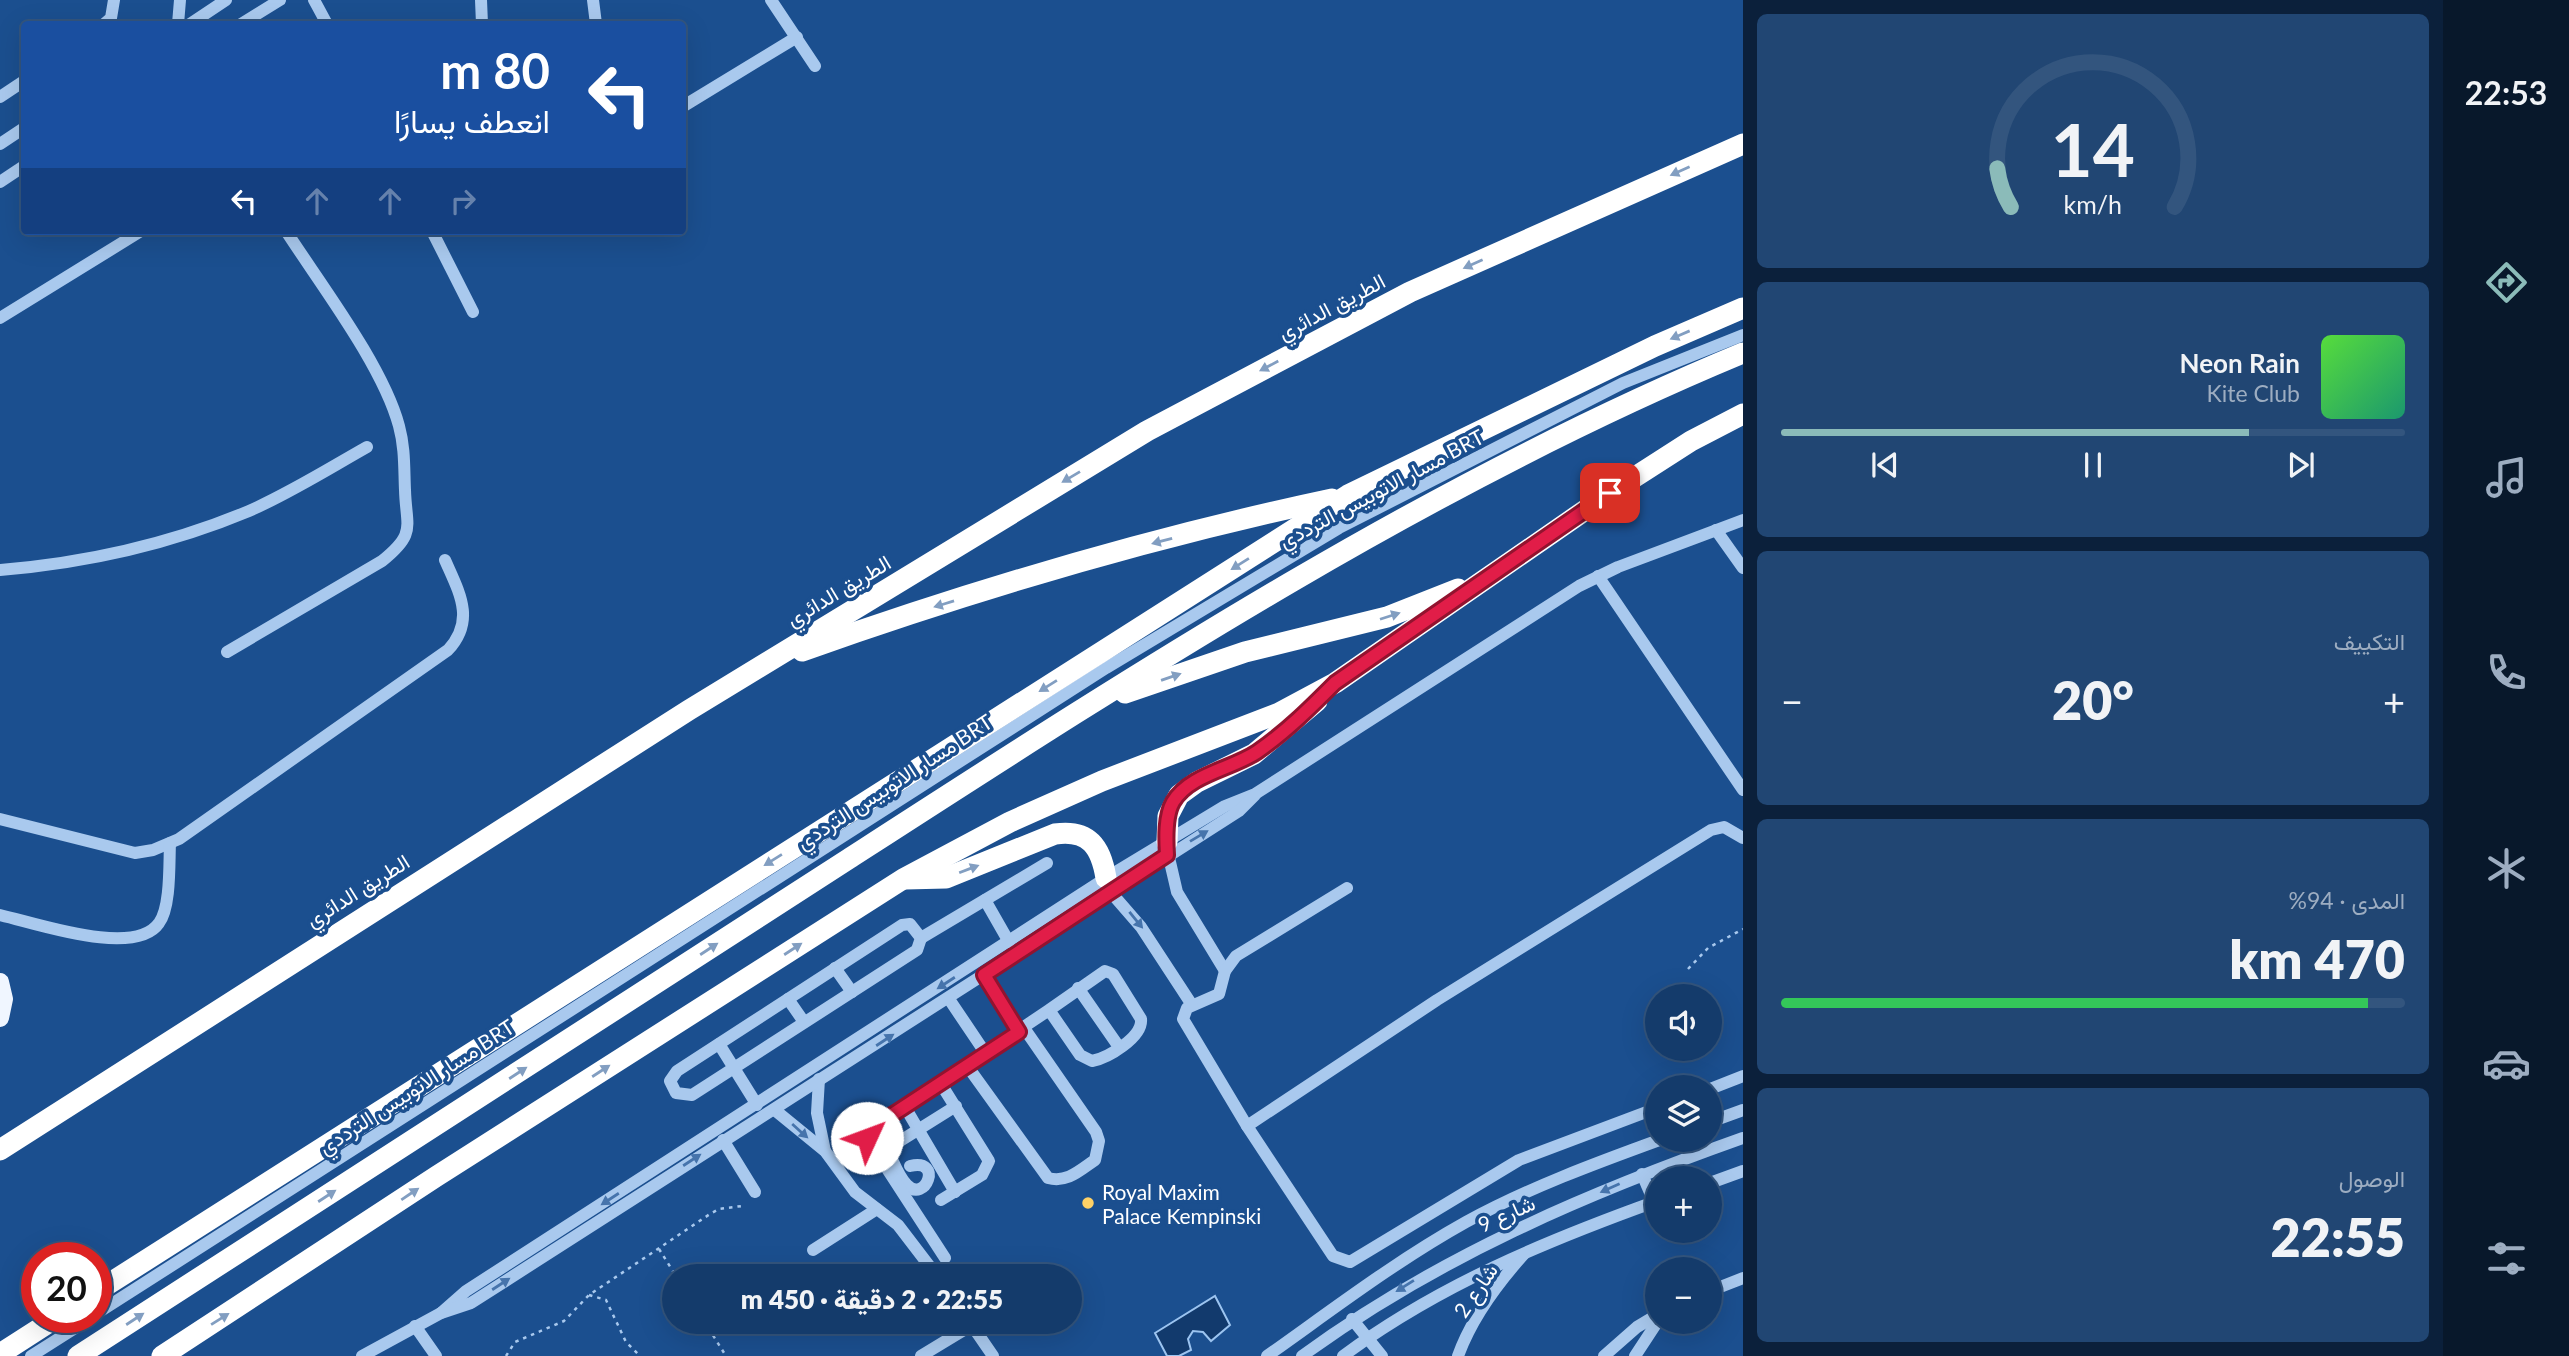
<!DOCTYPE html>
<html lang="ar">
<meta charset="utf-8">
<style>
body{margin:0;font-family:Lato,Vazirmatn,sans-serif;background:#214673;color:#f1f3f6;direction:rtl;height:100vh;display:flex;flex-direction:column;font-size:26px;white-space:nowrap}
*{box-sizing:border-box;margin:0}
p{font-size:23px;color:#9dadc1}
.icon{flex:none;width:38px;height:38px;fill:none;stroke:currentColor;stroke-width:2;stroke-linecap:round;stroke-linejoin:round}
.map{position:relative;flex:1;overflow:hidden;direction:ltr}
.drawer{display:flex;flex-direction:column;gap:14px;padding:14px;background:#0b203b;width:700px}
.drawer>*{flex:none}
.hud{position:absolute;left:21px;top:21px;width:665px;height:214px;border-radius:7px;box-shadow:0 7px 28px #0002,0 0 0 2px #33557e;direction:rtl;background:#1a4fa0;color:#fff;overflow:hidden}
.tools{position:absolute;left:1645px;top:984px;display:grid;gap:14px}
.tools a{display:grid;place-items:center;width:77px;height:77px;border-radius:50%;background:#143b6b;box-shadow:0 7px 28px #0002,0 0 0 2px #33557e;font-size:35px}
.speed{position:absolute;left:21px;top:1242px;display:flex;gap:14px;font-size:35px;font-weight:700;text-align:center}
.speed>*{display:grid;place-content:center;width:91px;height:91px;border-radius:50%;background:#143b6b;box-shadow:0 7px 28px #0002,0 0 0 2px #33557e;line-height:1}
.speed .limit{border:10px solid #d22;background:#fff;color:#111}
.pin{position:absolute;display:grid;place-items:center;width:60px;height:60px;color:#fff;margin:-30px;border-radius:14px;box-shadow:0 4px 10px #0006}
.me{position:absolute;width:77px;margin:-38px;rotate:47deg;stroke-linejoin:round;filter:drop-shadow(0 0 5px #0008)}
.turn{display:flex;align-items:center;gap:24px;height:147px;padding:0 21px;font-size:32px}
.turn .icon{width:91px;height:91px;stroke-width:2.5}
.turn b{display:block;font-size:49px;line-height:60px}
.lanes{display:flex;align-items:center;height:66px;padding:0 21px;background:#0003;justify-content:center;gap:35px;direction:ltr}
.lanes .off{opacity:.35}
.big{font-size:52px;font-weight:800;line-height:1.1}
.drawer .tile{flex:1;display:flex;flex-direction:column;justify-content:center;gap:10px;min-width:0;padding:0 24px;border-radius:10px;background:#214673}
.drawer .dial{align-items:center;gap:0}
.dial svg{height:182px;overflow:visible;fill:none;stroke:#33557e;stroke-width:7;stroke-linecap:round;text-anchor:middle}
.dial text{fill:#f1f3f6;stroke:none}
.song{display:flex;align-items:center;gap:21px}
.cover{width:84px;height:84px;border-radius:10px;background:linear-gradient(135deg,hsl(110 70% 55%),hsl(160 70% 35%))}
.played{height:7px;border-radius:4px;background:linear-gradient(90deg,#8bbbb9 75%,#33557e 75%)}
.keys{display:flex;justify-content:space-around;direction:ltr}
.heat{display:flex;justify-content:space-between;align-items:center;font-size:38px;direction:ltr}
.charge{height:10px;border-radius:5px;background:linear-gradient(90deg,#34c759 94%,#33557e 0)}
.trip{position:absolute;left:662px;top:1264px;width:420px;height:70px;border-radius:35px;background:#143b6b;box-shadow:0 7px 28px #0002,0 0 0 2px #33557e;font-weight:800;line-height:70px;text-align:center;direction:rtl}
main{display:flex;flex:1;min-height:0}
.tabs{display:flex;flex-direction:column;width:126px;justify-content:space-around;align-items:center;background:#08182b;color:#9dadc1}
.tabs .icon{width:49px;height:49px}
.tabs .on{color:#8bbbb9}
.tabs b{font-size:32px;color:#f1f3f6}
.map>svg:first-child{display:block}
.water{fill:#123a6d;stroke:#9cc4f0;stroke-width:2}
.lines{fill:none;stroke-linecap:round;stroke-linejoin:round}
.path{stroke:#a9c9ee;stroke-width:2.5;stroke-dasharray:3.5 5;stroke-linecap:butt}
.minor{stroke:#a9c9ee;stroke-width:12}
.major{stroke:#f0f6ff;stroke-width:18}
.highway{stroke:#fff;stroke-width:21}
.oneway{fill:#829ec1}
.oneway2{fill:#4674ac}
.route-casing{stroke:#92132f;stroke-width:18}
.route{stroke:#e11d48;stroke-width:12}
.poi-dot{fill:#ffd166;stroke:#1b4f8f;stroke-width:2.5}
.labels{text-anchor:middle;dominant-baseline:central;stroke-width:7;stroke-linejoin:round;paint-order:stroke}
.street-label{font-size:21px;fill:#fff;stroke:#1b4f8f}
.poi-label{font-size:21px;fill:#fff;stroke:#1b4f8f;text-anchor:start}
</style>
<main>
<nav class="tabs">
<b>22:53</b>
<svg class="icon on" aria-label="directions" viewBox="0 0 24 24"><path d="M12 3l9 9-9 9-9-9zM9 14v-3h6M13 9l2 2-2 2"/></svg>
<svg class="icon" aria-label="music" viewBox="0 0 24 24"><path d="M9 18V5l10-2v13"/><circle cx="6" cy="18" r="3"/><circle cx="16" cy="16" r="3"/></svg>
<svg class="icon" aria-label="phone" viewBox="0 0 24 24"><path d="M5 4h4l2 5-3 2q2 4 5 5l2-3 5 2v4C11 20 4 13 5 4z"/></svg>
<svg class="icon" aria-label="climate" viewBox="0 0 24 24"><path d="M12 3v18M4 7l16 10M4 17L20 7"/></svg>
<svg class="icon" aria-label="car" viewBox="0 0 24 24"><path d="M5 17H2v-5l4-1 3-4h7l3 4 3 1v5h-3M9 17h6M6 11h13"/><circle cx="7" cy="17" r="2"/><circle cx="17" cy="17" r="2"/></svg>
<svg class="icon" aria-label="filters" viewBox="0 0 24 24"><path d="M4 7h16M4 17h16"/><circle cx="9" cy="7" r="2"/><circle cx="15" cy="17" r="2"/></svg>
</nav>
<section class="drawer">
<div class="tile dial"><svg viewBox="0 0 100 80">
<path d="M14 69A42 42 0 1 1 86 69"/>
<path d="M14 69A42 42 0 0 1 8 52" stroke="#8bbbb9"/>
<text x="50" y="56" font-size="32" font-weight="700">14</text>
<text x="50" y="72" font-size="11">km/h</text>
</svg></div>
<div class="tile">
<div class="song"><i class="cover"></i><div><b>Neon Rain</b><p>Kite Club</p></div></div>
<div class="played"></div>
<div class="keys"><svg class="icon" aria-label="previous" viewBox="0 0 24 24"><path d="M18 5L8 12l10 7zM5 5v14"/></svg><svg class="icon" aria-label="pause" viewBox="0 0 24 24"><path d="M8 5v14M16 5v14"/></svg><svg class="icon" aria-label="next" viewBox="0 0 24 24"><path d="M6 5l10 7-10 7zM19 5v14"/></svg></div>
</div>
<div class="tile"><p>التكييف</p>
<div class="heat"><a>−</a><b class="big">20°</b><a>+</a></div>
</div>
<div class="tile"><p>المدى · 94%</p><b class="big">470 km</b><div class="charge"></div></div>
<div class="tile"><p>الوصول</p><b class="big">22:55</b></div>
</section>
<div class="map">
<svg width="1743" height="1356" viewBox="0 0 1743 1356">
<rect width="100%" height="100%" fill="#1b4f8f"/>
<path class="water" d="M1215,1296L1230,1325L1211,1341L1203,1332L1193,1331L1188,1339L1191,1350L1179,1356H1167L1155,1333Z"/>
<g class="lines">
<g class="path">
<path d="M1688,969L1708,948L1743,929"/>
<path d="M659,1249L676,1276"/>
<path d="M589,1295L606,1300L626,1342L640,1356"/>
<path d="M704,1321L726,1356"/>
<path d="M506,1356L515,1342L564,1321L589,1295L710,1214L719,1209L742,1206"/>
</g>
<g class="minor">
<path d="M314,0L327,24"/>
<path d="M481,0L482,24"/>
<path d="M593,0L596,24"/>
<path d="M771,0L815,66"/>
<path d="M104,24L111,18L114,0"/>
<path d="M178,24L180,0"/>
<path d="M190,24L226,0"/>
<path d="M241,24L280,0"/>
<path d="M0,97L24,81"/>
<path d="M682,107L797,37"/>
<path d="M0,144L24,128"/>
<path d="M0,182L24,166"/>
<path d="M432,231L473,312"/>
<path d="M0,318L141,231"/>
<path d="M1716,530L1743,568"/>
<path d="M0,570C86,563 170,544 249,511C290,493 328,469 367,447"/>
<path d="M1598,576L1743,790"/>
<path d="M227,652L382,561C417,533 406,527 405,490C404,468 405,448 399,426C383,366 321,285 286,231"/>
<path d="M0,819L135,853L153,850L179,839L448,650C476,620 459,592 445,560"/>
<path d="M1167,849L1177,892L1225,971"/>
<path d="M1347,888L1236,956L1225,971L1219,994L1187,1008L1183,1019L1247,1126L1333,1256L1350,1262L1519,1160L1657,1108"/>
<path d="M1108,889L1141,927L1192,1005"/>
<path d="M985,900L1009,942"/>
<path d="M0,915C36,923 135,958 159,923C171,907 169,863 170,843"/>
<path d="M910,924L921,938L917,950L692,1095L676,1093L670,1081L677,1071L902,925Z"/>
<path d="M921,938L1047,863"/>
<path d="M835,968L852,992"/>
<path d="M984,975L1019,1032"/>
<path d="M1078,988L1119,1047"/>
<path d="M788,999L804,1022"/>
<path d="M949,999L986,1054"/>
<path d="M719,1044L757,1105"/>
<path d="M968,1067L1048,1178C1067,1183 1079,1171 1095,1160L1099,1141L1096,1132L1024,1028"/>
<path d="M819,1079L817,1113L825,1151"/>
<path d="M1710,1089L1743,1076"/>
<path d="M905,1107L955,1192"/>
<path d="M776,1111L825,1151L855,1192L898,1225L937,1276"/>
<path d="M1710,1122L1743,1110"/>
<path d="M1247,1126L1437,1000L1711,830L1724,827L1743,838"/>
<path d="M723,1140L755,1192"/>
<path d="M887,1149C893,1160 898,1176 907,1185C925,1204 944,1158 910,1166"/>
<path d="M881,1153L956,1106"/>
<path d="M1642,1174L1654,1202"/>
<path d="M1710,1183L1743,1171"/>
<path d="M941,1200L982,1175L989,1161L941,1084"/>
<path d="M813,1250L877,1209"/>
<path d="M945,1258L867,1138V1132L1049,1010L1080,1055L1092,1061C1108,1058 1143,1037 1141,1019L1113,974L1105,971L1049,1010"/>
<path d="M1710,1291L1743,1278"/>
<path d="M441,1313L466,1291L1106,878L1225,806L1255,794L1579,586L1618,567L1743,520"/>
<path d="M96,1314L1106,668L1339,528L1623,383L1743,335"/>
<path d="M1352,1319L1382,1356"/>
<path d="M969,1321L993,1356"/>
<path d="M415,1326L436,1356"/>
<path d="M31,1356L91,1318"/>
<path d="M362,1356L441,1313L471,1303L1239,811L1255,795"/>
<path d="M921,1356L972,1325"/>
<path d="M1267,1356C1332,1310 1396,1261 1466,1222C1528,1188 1596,1163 1662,1139"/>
<path d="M1302,1356C1438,1257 1585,1194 1743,1138"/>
<path d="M1343,1356C1439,1285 1546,1241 1657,1201"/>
<path d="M1458,1356C1472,1317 1497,1284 1524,1254"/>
<path d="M1604,1356L1637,1327L1657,1315"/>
<path d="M1635,1356L1658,1321"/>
</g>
<path class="major" d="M0,982L4,999L0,1018"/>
<g class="highway">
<path d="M802,651C974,590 1153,537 1332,499"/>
<path d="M1125,693L1245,652L1387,617L1458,589"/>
<path d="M1167,842L1168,816L1179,795L1197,782L1254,754L1317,701"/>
<path d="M905,879L946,878L1055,834C1089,829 1101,847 1106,878"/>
<path d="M0,1150L689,710L1147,431L1410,292L1743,144"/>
<path d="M96,1292L1348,495L1655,346L1743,308"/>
<path d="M0,1354L56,1318"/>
<path d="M78,1356C336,1190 593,1024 850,858C1135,674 1429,483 1743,353"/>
<path d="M162,1356L437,1176L903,879L1010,822L1102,781L1279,713L1335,683L1610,493L1691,441L1743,414"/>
</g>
</g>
<defs><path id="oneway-solid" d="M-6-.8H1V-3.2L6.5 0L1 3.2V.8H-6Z" transform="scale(1.75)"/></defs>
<g class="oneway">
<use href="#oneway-solid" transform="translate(1680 171) rotate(156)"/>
<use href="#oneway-solid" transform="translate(1473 264) rotate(156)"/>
<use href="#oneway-solid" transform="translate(1680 335) rotate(157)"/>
<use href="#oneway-solid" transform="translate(1269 366) rotate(152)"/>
<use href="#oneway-solid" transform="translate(1071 477) rotate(149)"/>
<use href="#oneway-solid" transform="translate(1162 541) rotate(165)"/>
<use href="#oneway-solid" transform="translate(1240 564) rotate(148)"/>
<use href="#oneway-solid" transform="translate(944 604) rotate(163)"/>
<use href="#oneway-solid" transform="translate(1390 616) rotate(-18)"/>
<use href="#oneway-solid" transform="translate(1171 677) rotate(-19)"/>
<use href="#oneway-solid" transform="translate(1048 686) rotate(148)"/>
<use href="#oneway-solid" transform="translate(773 860) rotate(148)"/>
<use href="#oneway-solid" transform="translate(969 869) rotate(-21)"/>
<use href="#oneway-solid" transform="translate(709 949) rotate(-33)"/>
<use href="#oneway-solid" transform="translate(793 949) rotate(-33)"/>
<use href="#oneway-solid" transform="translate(601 1071) rotate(-33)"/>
<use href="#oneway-solid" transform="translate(518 1073) rotate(-33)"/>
<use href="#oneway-solid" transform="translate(410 1194) rotate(-34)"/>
<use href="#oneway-solid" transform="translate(327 1196) rotate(-33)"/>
<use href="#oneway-solid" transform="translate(135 1319) rotate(-33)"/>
<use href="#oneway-solid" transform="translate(220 1319) rotate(-32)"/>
</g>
<g class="oneway2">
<use href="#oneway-solid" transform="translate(1199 836) rotate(-31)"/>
<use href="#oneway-solid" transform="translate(1136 920) rotate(51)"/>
<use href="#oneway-solid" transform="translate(946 983) rotate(147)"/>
<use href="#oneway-solid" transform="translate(885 1040) rotate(-33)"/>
<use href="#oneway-solid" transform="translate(800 1131) rotate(42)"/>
<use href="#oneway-solid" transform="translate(692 1160) rotate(-33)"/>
<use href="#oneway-solid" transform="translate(1610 1188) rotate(156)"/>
<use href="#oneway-solid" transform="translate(610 1199) rotate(147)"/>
<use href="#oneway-solid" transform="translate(501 1284) rotate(-33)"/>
<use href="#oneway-solid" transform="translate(1405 1286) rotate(148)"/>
</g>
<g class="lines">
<g class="route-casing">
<path id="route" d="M867,1138L869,1130L1019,1032L984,975L1167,855C1166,839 1165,816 1173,802C1190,774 1232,769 1257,752C1286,732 1310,708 1335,683L1610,493"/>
</g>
<use href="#route" class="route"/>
</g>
<circle class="poi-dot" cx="1088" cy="1203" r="7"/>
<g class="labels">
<g class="street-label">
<text transform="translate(1331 306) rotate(-28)">الطريق الدائري</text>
<text transform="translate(1381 488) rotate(-28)">مسار الاتوبيس الترددي BRT</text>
<text transform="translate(838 590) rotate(-31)">الطريق الدائري</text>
<text transform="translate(894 781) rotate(-33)">مسار الاتوبيس الترددي BRT</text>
<text transform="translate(357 890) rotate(-32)">الطريق الدائري</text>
<text transform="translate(416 1086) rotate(-33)">مسار الاتوبيس الترددي BRT</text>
<text transform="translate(1506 1213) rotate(-24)">شارع 9</text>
<text transform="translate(1475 1290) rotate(-56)">شارع 2</text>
</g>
<g class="poi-label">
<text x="1102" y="1191">Royal Maxim<tspan x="1102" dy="24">Palace Kempinski</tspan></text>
</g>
</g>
</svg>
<div class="tools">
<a><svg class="icon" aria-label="sound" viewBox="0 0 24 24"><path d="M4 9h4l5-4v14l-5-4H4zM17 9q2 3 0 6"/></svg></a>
<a><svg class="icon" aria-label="layers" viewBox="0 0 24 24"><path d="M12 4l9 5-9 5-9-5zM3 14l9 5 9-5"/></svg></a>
<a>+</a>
<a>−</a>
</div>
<div class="speed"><div class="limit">20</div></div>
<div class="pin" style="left:1610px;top:493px;background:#d93025"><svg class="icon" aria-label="arrive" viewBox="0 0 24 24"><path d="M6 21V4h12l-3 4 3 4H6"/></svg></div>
<svg class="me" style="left:867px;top:1138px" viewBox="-20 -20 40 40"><circle r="19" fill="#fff"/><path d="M0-13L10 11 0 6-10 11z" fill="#e11d48"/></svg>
<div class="trip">22:55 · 2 دقيقة · 450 m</div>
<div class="hud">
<div class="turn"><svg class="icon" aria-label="left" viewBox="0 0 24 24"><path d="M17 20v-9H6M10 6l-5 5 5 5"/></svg><div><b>80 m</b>انعطف يسارًا</div></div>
<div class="lanes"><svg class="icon" aria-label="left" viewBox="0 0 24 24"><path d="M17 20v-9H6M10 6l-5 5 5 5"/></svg><svg class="icon off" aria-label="ahead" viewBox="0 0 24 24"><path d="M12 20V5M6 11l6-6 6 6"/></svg><svg class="icon off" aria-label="ahead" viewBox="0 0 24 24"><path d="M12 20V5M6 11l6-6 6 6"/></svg><svg class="icon off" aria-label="right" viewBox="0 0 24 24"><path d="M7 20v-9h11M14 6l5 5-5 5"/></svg></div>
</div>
</div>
</main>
